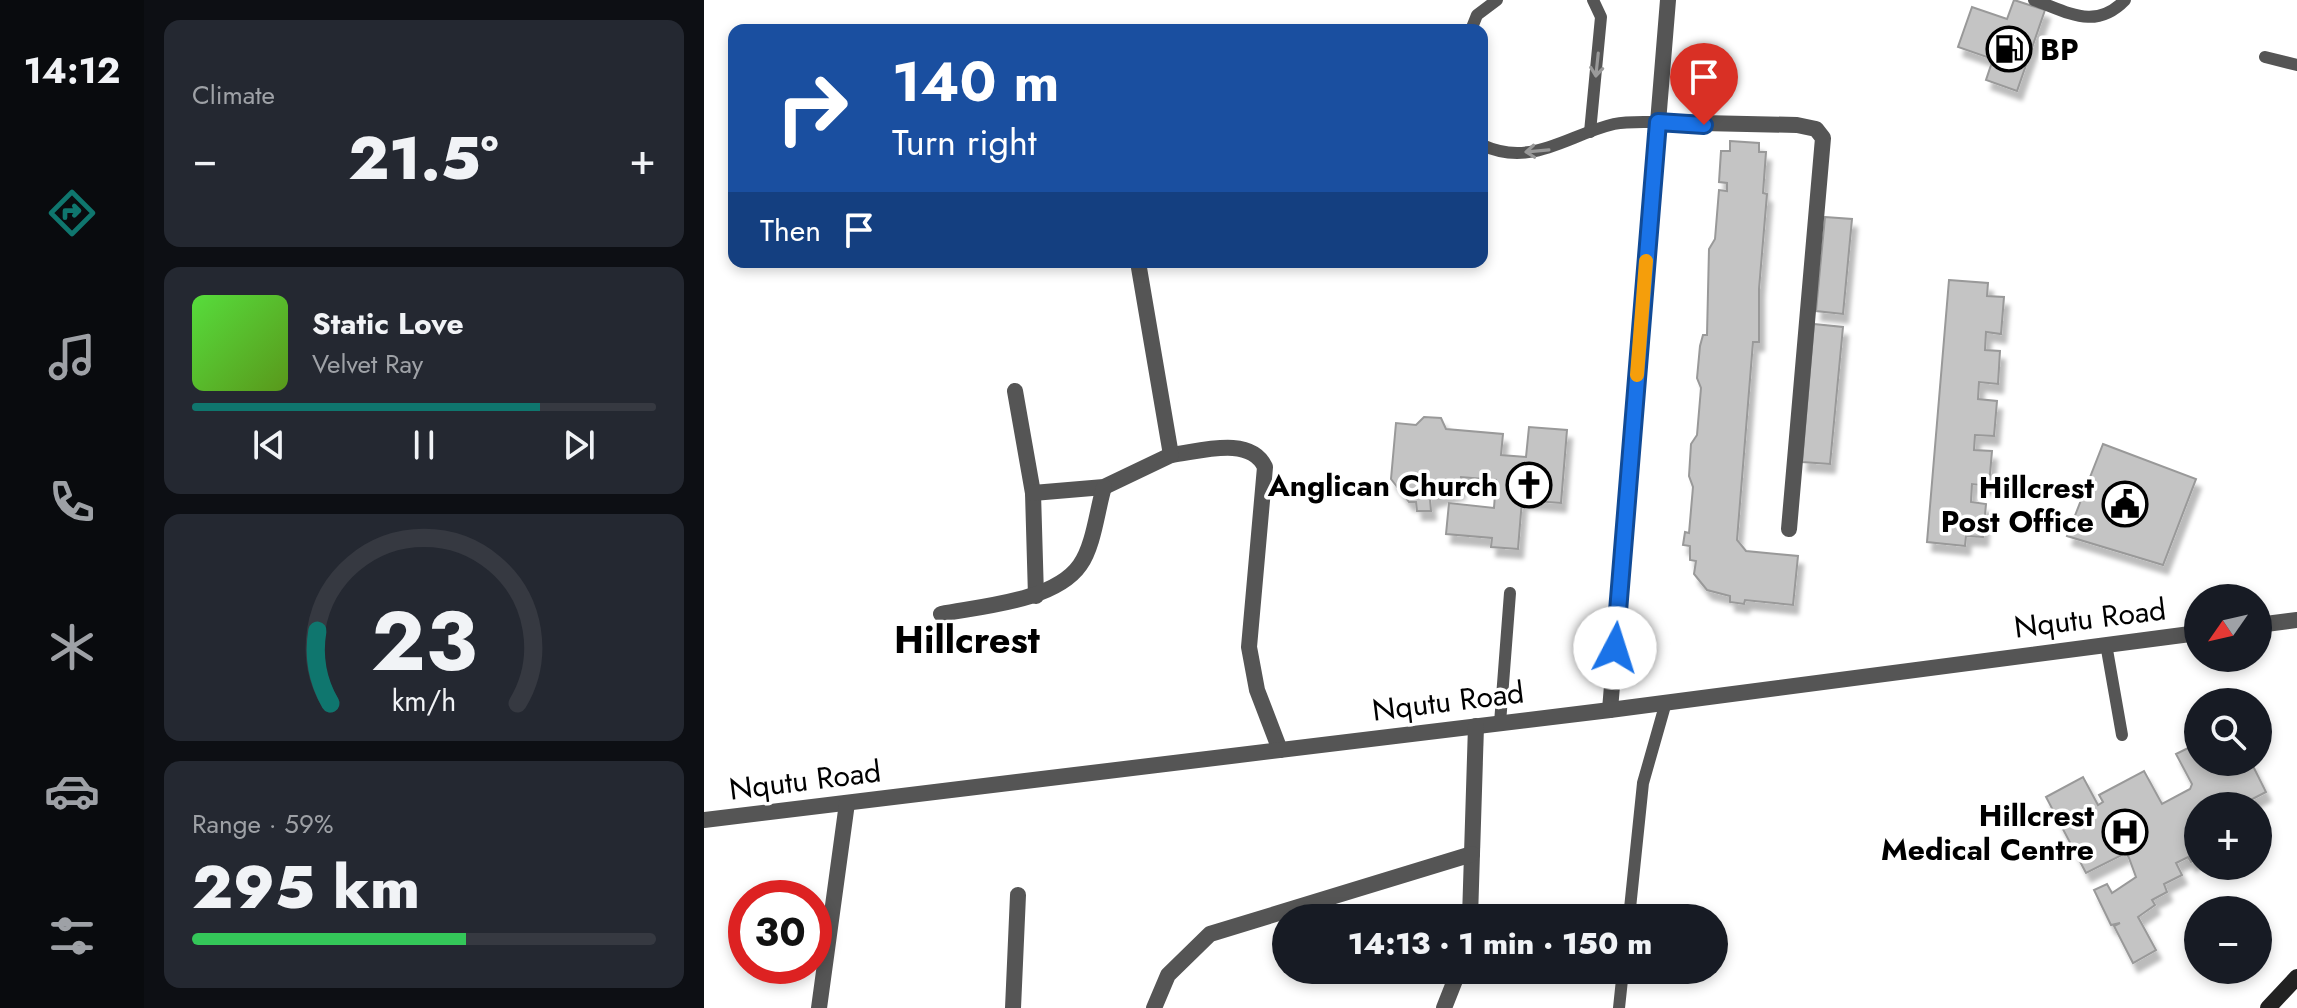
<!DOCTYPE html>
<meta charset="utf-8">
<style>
body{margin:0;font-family:Jost,sans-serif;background:#242831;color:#f1f3f6;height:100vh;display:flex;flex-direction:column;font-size:30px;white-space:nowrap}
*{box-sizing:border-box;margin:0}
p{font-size:26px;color:#9ea1a6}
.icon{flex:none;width:44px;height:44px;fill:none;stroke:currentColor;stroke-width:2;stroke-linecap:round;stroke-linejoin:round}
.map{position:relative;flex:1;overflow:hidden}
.panel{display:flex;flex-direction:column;gap:20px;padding:20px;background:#0d0f14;width:560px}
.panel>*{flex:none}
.hud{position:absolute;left:24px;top:24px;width:760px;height:244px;border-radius:16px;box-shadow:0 4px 12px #0003;background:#1a4fa0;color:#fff;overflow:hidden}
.needle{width:52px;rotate:236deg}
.tools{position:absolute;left:1480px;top:584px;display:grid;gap:16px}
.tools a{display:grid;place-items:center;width:88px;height:88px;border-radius:50%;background:#171b24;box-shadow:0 4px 12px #0003;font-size:40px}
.speed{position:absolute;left:24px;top:880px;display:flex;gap:16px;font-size:40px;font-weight:700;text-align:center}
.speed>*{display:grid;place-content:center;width:104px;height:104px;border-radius:50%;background:#171b24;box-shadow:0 4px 12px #0003;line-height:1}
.speed .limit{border:12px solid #d22;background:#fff;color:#111}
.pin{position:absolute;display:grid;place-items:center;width:68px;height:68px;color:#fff;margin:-82px -34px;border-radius:50% 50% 50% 0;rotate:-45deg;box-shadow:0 0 8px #0007}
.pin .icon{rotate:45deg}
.me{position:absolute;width:88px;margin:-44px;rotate:5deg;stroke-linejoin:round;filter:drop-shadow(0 0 6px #0008)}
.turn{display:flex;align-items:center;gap:28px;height:168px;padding:0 32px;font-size:36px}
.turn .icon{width:104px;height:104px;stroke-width:2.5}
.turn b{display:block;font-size:56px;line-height:68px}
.then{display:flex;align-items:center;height:76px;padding:0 32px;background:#0003;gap:16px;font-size:30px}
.big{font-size:60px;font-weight:800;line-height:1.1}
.panel .card{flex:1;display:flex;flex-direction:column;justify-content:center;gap:12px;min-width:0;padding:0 28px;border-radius:16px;background:#242831}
.panel .dial{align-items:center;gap:0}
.dial svg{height:208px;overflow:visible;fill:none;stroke:#363941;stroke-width:7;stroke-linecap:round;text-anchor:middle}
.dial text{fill:#f1f3f6;stroke:none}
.song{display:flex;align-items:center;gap:24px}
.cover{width:96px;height:96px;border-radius:12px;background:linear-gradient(135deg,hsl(110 70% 55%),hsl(90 70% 35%))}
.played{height:8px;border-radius:4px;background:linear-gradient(90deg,#0f766e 75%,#363941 75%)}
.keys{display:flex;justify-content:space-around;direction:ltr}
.heat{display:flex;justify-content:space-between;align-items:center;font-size:44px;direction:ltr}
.charge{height:12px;border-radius:6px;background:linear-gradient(90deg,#34c759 59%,#363941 0)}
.trip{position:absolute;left:568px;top:904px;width:456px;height:80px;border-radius:40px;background:#171b24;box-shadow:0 4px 12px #0003;font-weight:800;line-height:80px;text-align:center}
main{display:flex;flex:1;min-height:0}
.dock{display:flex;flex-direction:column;width:144px;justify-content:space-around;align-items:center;background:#090b0e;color:#9ea1a6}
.dock .icon{width:56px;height:56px}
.dock .selected{color:#0f766e}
.dock b{font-size:36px;color:#f1f3f6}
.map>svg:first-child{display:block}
.building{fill:#c4c4c4;stroke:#999;stroke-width:2;filter:url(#shadow)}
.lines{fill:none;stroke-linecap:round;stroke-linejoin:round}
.lane{stroke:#555;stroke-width:12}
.street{stroke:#555;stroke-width:16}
.secondary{stroke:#222;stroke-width:16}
.oneway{stroke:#999}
.route-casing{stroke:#114b97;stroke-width:20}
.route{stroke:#1a73e8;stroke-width:14}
.slow{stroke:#f59e0b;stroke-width:14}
.labels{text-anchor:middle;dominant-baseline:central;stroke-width:7;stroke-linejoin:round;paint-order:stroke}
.poi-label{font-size:30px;font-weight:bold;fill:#000;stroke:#fff;text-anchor:end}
.street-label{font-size:30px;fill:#000;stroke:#fff}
.district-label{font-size:38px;font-weight:bold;fill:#000;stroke:#fff}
</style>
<main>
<nav class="dock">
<b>14:12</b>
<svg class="icon selected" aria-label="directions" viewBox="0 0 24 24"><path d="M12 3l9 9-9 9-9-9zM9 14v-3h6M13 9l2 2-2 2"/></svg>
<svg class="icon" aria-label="music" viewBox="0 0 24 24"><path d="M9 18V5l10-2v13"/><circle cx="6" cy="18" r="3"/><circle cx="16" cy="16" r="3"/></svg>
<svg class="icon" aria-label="phone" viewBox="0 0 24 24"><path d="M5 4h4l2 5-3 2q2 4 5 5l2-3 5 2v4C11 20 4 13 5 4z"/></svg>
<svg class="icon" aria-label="climate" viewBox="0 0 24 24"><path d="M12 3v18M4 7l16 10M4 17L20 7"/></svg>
<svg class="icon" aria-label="car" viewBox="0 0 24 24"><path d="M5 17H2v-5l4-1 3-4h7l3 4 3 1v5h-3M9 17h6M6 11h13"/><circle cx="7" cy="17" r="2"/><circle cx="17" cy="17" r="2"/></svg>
<svg class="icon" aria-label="filters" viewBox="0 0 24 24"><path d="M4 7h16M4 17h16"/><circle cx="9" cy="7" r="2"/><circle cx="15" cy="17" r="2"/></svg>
</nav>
<section class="panel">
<div class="card"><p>Climate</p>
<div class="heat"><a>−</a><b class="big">21.5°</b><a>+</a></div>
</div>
<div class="card">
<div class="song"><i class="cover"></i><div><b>Static Love</b><p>Velvet Ray</p></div></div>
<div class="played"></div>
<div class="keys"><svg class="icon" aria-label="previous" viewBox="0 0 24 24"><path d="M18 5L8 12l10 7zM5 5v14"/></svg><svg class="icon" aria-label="pause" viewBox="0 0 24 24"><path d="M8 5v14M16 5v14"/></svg><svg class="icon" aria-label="next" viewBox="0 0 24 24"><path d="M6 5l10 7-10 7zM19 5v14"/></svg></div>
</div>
<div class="card dial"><svg viewBox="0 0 100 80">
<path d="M14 69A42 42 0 1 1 86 69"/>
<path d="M14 69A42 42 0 0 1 9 41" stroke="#0f766e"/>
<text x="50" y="56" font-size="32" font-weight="700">23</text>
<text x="50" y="72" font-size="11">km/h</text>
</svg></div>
<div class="card"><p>Range · 59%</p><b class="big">295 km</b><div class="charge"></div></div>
</section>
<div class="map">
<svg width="1593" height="1008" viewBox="0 0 1593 1008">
<defs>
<filter id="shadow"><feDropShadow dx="5" dy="9" stdDeviation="2" flood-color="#0004"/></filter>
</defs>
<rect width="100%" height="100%" fill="#fff"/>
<g class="building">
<path d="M1310,0L1341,10L1313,91L1282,80L1289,59L1254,47L1268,7L1303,19Z"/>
<path d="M1026,141L1055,143V152H1062L1059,193L1063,194L1055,289V342H1049L1033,540L1042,551L1094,556L1089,605L1041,600L1040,604L1026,602V596L1003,590L990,574L992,561L986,560V546L979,545L981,532L985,533L989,487L985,476L987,444L993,435L997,388L993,378L996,346L999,335H1003L1005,249L1011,239L1015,190L1023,191V183L1015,182L1017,151H1026Z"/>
<path d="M1121,217L1148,219L1139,314L1112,311Z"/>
<path d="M1245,280L1284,283L1283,296L1300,297L1297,334L1282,332L1281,350L1296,351L1294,384L1275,382L1274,399L1293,401L1290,436L1271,435L1270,450L1288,451L1285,486L1268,484L1267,502L1282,504L1279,537L1262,536L1261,546L1223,542Z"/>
<path d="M1110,324L1139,327L1126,464L1098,462Z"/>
<path d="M720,417L737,418L742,429L799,434L797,455L822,457L825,427L863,430L857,503L818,500L814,549L787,547L788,538L742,534L745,503L790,508L792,480L757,477L756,490L726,499L727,511H713L712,502H705L687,479L692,423L712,425Z"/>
<path d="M1399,444L1492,479L1459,565L1363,536Z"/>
<path d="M1494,743V762H1547L1562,792L1535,806H1494V858L1487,862L1484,857L1472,863L1478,875L1460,884L1463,892L1448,900L1451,905L1434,917L1452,950L1429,963L1410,926L1416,923L1407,925L1390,890L1403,884L1408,893L1432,877L1425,858L1420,849V854L1382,873L1342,797L1379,777L1394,805L1399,802L1395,795L1440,771L1458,804L1486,789L1488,784L1472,754Z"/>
</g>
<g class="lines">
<g class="lane">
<path d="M1330,0C1364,12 1391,31 1421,0"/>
<path d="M767,30L773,15L793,0"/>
<path d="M1561,57L1593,65"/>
<path d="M886,132L897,17L889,0"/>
<path d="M778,145C828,168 863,135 910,124C924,121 939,122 954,122"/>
<path d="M1402,644L1418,735"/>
<path d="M796,723L806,593"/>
<path d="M925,918L939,783L962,702"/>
<path d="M915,1008L919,970"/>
</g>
<g class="street">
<path d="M954,122L1093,125L1112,129L1119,138L1085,529"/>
<path d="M434,262L467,455C495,452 546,435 561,467L545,647L553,690L576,750"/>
<path d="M311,391L329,493L332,596"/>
<path d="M329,493L400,487L467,455"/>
<path d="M237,614C278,606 351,601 376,565C390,545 393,510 400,487"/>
<path d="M1554,625L1593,620"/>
<path d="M906,710L964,0"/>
<path d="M0,820L906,710L1494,633"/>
<path d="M766,918L772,726"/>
<path d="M115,1008L143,803"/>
<path d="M309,1008L314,895"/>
<path d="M450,1008L464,975L506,934L768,854"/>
<path d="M740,1008L755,970"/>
</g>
<path class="secondary" d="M1564,1008L1593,977"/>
</g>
<defs><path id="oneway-shaft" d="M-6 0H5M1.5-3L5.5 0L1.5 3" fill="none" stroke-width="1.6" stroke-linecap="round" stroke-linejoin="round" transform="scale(2)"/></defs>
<g class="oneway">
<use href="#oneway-shaft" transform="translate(893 65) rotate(96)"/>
<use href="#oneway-shaft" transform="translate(833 151) rotate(175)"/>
</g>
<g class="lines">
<g class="route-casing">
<path id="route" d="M911,648L954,122L1000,125"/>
</g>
<use href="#route" class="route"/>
<path class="slow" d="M933,375L942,261"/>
</g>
<defs>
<g id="fuel-ring" transform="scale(2.3)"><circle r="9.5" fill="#fff" stroke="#000" stroke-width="1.5"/><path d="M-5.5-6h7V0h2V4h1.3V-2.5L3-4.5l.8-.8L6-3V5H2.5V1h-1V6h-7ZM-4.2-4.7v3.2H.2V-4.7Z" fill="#000"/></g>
<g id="church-ring" transform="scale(2.3)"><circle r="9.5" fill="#fff" stroke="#000" stroke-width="1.5"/><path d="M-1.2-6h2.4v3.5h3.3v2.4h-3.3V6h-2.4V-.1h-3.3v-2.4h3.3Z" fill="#000"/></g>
<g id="civic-ring" transform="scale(2.3)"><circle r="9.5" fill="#fff" stroke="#000" stroke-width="1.5"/><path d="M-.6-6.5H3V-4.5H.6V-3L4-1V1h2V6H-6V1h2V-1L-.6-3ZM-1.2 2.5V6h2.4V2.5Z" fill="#000"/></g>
<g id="hospital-ring" transform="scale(2.3)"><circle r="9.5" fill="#fff" stroke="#000" stroke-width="1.5"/><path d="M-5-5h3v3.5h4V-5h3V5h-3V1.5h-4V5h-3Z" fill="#000"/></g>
</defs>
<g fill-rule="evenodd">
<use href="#fuel-ring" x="1305" y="49"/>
<use href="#church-ring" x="825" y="485"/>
<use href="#civic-ring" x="1421" y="504"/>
<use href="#hospital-ring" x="1421" y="832"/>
</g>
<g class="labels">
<g class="poi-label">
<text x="1336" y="49" text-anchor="start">BP</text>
<text x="794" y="485">Anglican Church</text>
<text x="1390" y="487">Hillcrest<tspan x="1390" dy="34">Post Office</tspan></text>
<text x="1390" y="815">Hillcrest<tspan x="1390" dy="34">Medical Centre</tspan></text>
</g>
<g class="street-label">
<text transform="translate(1386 618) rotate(-7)">Nqutu Road</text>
<text transform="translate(744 701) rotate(-7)">Nqutu Road</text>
<text transform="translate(101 780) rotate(-7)">Nqutu Road</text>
</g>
<g class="district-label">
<text x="263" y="639">Hillcrest</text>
</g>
</g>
</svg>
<div class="tools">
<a><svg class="needle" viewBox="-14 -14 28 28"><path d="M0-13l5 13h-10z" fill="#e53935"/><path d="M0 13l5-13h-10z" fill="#9ea1a6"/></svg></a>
<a><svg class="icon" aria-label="search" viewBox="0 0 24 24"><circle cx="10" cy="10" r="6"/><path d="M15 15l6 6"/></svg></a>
<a>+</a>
<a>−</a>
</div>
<div class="speed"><div class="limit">30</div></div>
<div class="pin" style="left:1000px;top:125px;background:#d93025"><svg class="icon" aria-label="arrive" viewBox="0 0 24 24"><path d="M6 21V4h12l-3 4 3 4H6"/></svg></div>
<svg class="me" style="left:911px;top:648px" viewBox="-20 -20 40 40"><circle r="19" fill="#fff"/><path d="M0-13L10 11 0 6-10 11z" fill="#1a73e8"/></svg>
<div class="trip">14:13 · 1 min · 150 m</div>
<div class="hud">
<div class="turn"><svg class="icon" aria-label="right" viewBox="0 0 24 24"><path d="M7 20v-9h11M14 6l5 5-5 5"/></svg><div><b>140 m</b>Turn right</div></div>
<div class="then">Then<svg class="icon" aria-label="arrive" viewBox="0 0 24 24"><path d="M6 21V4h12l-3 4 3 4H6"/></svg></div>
</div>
</div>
</main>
